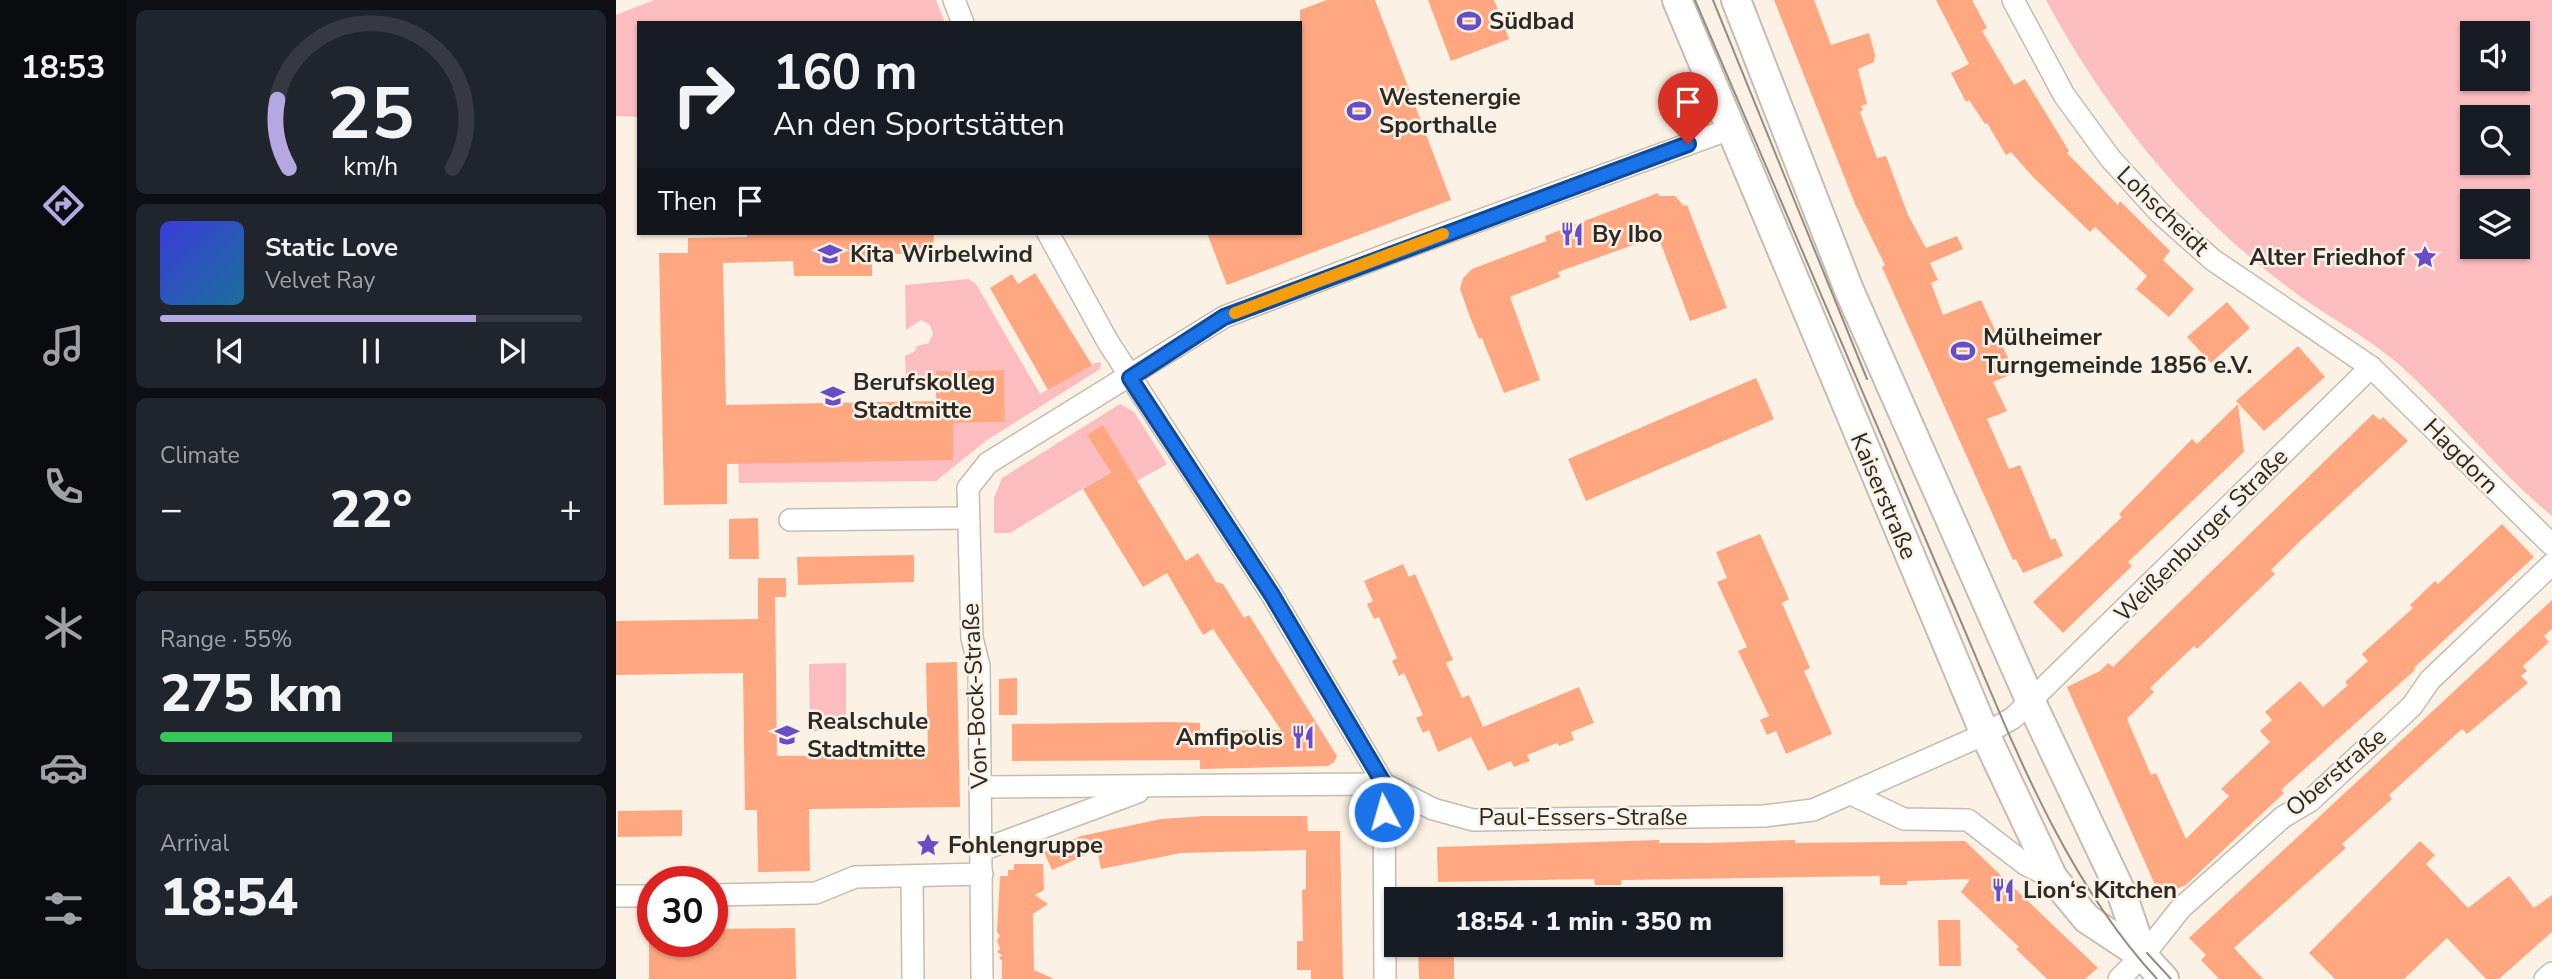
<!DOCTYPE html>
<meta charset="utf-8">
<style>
body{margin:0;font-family:"Nunito Sans",sans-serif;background:#20242c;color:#f1f3f6;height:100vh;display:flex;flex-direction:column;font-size:26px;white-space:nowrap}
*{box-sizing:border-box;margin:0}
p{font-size:23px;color:#9ea1a6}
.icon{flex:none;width:38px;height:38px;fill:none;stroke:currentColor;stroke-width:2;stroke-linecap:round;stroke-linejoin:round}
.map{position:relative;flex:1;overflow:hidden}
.drawer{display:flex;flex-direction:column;gap:10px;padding:10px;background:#0d0f14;width:490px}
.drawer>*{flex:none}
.top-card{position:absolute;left:21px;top:21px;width:665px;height:214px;border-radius:0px;box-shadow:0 2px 5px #0004;background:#171b24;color:#f1f3f6;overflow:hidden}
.controls{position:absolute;left:1844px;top:21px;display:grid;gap:14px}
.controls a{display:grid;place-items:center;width:70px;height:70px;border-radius:0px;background:#171b24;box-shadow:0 2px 5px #0004;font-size:35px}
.speed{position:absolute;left:21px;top:866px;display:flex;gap:14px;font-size:35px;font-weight:700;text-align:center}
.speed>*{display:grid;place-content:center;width:91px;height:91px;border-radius:50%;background:#171b24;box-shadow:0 2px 5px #0004;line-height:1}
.speed .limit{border:10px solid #d22;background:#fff;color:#111}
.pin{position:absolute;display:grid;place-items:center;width:60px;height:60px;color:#fff;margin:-72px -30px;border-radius:50% 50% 50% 0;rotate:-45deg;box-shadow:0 0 7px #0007}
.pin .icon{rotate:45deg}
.me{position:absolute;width:77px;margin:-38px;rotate:354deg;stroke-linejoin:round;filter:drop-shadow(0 0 5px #0008)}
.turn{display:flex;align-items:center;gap:24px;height:147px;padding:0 21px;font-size:32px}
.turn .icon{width:91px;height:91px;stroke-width:2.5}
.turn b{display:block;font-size:49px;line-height:60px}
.then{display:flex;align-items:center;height:66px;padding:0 21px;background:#0003;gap:14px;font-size:26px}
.big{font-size:52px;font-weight:800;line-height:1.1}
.drawer .widget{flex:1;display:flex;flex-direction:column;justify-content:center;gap:10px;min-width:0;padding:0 24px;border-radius:10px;background:#20242c}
.drawer .dial{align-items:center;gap:0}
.dial svg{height:182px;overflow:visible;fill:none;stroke:#363941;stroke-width:7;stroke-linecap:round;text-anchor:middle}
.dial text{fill:#f1f3f6;stroke:none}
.song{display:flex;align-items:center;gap:21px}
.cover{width:84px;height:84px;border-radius:10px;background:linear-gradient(135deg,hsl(240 70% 55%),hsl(200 70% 35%))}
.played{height:7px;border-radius:4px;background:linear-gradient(90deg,#b4a8e0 75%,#363941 75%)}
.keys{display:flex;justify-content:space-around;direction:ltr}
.heat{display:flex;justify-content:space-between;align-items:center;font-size:38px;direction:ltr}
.charge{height:10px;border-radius:5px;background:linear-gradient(90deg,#34c759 55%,#363941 0)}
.trip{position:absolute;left:768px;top:887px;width:399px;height:70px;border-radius:0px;background:#171b24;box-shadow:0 2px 5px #0004;font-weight:800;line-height:70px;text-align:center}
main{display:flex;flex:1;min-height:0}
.dock{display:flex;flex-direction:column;width:126px;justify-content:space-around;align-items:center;background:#090b0e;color:#9ea1a6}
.dock .icon{width:49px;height:49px}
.dock .selected{color:#b4a8e0}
.dock b{font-size:32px;color:#f1f3f6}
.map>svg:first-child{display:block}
.green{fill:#fcbdc0;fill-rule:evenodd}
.building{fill:#fea780}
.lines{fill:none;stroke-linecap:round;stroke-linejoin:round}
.street-casing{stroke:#c6bcb0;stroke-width:24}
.secondary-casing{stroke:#c6bcb0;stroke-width:32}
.street{stroke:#fff;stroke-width:21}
.secondary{stroke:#fff;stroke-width:28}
.tram{stroke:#948d84;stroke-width:2}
.route-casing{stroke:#114b97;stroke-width:18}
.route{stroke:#1a73e8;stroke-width:12}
.slow{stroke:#f59e0b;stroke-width:12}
.labels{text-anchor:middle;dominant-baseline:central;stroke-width:5;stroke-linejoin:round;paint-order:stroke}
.poi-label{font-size:24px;font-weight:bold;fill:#2d2924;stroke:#fbf1e4;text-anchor:start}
.street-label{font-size:24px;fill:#2d2924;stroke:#fbf1e4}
</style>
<main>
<nav class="dock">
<b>18:53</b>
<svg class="icon selected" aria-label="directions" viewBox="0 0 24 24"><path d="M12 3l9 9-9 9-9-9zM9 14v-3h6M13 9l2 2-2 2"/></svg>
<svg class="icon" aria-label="music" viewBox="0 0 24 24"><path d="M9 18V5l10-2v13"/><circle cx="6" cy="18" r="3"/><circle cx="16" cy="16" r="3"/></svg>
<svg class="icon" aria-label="phone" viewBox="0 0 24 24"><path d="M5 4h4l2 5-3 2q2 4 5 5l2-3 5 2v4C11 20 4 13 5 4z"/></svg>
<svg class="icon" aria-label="climate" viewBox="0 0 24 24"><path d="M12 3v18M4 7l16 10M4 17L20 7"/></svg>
<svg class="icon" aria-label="car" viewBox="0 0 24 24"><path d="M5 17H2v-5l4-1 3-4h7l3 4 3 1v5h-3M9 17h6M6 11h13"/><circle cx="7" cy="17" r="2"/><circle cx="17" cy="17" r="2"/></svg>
<svg class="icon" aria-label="filters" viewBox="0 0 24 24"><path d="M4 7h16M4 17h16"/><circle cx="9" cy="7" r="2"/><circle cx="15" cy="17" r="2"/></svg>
</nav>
<section class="drawer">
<div class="widget dial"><svg viewBox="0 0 100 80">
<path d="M14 69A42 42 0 1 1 86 69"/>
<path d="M14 69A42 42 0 0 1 9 39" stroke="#b4a8e0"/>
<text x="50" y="56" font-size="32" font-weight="700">25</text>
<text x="50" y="72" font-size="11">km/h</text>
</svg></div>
<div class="widget">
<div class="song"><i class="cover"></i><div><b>Static Love</b><p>Velvet Ray</p></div></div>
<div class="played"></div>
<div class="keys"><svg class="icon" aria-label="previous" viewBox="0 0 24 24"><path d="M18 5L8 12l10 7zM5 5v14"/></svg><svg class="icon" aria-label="pause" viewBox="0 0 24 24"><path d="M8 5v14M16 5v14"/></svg><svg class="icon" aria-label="next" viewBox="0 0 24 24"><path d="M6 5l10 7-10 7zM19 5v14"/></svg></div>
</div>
<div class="widget"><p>Climate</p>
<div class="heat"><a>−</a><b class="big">22°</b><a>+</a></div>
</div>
<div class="widget"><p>Range · 55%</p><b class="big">275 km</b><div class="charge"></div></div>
<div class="widget"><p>Arrival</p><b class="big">18:54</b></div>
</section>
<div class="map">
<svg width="1936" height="979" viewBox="0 0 1936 979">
<rect width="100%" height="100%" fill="#fbf1e4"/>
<g class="green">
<path d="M38,0H320L329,23H23V117L0,116V15Z"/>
<path d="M1430,0H1936V516C1882,472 1838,414 1786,367C1751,336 1706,314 1669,285C1568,209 1490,111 1430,0ZM1902,33V79H1857V33ZM1902,117V163H1857V117ZM1902,201V247H1857V201Z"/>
<path d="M353,279L360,284L424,394L479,363L485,362L484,369L371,440L320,481L123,483L122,459L337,460V423L389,422L388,370L320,371V384L290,381L289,356L298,352L301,346L313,343L317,334L314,325L305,320L290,330L289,285Z"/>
<path d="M504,404L518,412L551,464L521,481L509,463L394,533H378V498L386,478Z"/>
<path d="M230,663V731H194L193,664Z"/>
</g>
<g class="building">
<path d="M711,0H759L835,200L611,285L591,233H684V10Z"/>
<path d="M812,0H878L893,39L835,61Z"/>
<path d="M1158,0H1198L1215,45L1253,33L1259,55L1258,62L1242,69L1251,104L1245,106L1247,110L1244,112L1261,158L1270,156L1292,215L1310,248L1341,236L1347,249L1314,263L1322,280L1315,283L1327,315L1365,300L1399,373L1377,382L1391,411L1371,419L1393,469L1404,465L1435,540L1439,538L1447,556L1407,573L1400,559L1397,560L1266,267L1269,265L1239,204Z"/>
<path d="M1320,0H1356L1371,28L1366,31L1398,85L1409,79L1453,151L1451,153L1502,205L1504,201L1554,251L1547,260L1578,289L1553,317L1520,289L1531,276L1479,227L1474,232L1417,177L1395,152L1390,155L1371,123L1369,124L1353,100L1350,102L1335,73L1353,64Z"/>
<path d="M1042,193L1043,196H1059L1068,206L1071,205L1111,308L1074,321L1042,236L942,272L944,277L894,297L924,380L888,393L866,338L863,339L854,317L844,289L847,278L856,269L930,241L929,236Z"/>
<path d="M131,233H318L317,253L278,254L276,259L256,260V276H178L177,261L107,263L110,405L320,401V371L388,370L389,422L337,423V460L111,464V504L48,505L43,253H72V238L131,237Z"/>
<path d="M419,273L476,365L432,390L374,288L396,274L402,284Z"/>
<path d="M1611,302L1634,328L1595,363L1571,337Z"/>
<path d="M1682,346L1709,377L1648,431L1620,401Z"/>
<path d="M1140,378L1158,419L970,501L952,459Z"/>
<path d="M1622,404L1628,452L1512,562L1516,566L1447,633L1417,602L1506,517L1503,514L1576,439L1581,444Z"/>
<path d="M1757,414L1764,420L1767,417L1792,441L1683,542L1655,570L1659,574L1601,630L1581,649L1578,646L1534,688L1538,692L1511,719L1535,775L1540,773L1570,839L1613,796L1605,789L1654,742L1644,731L1656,720L1649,712L1684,681L1707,707L1732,685L1729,682L1752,661L1746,654L1797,608L1794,605L1819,581L1822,584L1886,524L1918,557L1798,668L1799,670L1665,790L1668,793L1570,885L1544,896L1451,687L1484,671L1492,663L1497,667Z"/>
<path d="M487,425L570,561L582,553L600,582L607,584L628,618L633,615L721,756L718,762L712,766L584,769V760L396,761V724L554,722L584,723V731L665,730L597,629L587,635L551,573L527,587L467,489L495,472L471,435Z"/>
<path d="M142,518L143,559H113V519Z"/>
<path d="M1144,534L1173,599L1166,603L1194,668L1188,671L1216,734L1170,754L1160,731L1151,735L1144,720L1153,716L1122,651L1131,647L1101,582L1111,578L1100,552Z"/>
<path d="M298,555V582L182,585L181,557Z"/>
<path d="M787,564L793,577L799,574L837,660L830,663L838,680L846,698L853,695L867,727L963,687L978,723L955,732L958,740L943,746L941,743L911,755L914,761L898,767L895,761L872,771L855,737L822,752L813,730L807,733L800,718L807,715L788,673L783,676L776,661L781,658L763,617L758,619L751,604L757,601L748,581Z"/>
<path d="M142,578H170V597H159L161,756L312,754L310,663L341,662L344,807L193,809L194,871L142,872L141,810H129L127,673L0,675V621L142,619Z"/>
<path d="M1936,600V629L1928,636L1933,642L1907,666L1911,671L1905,676L1912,683L1851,734L1846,729L1773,795L1776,799L1726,844L1730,848L1618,948L1647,979H1603L1585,960L1590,955L1573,938Z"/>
<path d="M401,678V715H383V679Z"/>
<path d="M66,810V836L2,837V811Z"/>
<path d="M588,816H691L692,831H724L727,979H695V970H681V941H687L686,890L690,889V850L565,853L485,869L481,850L436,870L428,852L465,836L545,819Z"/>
<path d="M1043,840V843H1093L1179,840V843L1349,841L1482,968L1469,979H1431L1400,949L1403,947L1345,892L1354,879L1291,881V885H1264V876L1006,880L1005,885H979L978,879L822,882L821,847Z"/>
<path d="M1804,841L1819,855L1810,864L1852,908L1893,876L1918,908L1936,895V932L1883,979H1870L1831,938L1788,979H1719L1693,953Z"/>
<path d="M398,864H427L428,890L419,895L432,904L417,914L418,970L438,979H386V961L383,958L386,955L381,952L384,949L381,940L384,936L381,932L384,876H392V870H398Z"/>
<path d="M1322,920H1344L1345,966H1323Z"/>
<path d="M179,928L180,979H33V942H96V929Z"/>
<path d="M802,945H838V979H803Z"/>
</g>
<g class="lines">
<g class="street-casing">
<g id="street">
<path d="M338,0L347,23"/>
<path d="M1397,0L1448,95L1494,158L1544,213L1597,260L1755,367L1936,545"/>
<path d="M432,233L492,342L656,595L768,784L769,979"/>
<path d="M174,520L352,518"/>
<path d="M364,787L768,784L817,809L857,820L1148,816L1197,810L1369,734L1397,718L1755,367"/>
<path d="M1237,795L1288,819L1352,820L1409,864L1437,878"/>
<path d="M366,850L522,792"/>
<path d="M296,877L297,979"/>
<path d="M96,895L200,893L239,877L366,874"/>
<path d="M0,896H37"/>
<path d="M366,979L363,666L356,638L352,488L372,463L608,317L780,251L1114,129"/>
<path d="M1503,979L1530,952L1565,908L1667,817L1694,801L1796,706L1814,680L1936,564"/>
<path d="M1929,979L1936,973"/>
</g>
</g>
<g class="secondary-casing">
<g id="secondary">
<path d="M1061,0L1369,734L1437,878L1471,919L1527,956L1548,979"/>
<path d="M1120,0L1233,290L1415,702L1506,894L1527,956"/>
</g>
</g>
<use href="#street" class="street"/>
<use href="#secondary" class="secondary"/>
<g class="tram">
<path d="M1079,0C1162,196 1245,392 1330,587C1389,721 1440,870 1541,979"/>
<path d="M1097,0L1251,379"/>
<path d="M1531,953L1555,979"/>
</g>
</g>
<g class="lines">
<g class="route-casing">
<path id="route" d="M768,812V784L656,595L514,378L608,317L1072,144"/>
</g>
<use href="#route" class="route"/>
<path class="slow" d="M619,313L827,234"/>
</g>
<defs>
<g id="stadium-bare" transform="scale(1.89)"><path d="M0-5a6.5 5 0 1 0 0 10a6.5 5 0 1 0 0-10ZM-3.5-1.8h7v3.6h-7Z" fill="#694dc6" stroke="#fbf1e4" stroke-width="2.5" paint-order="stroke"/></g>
<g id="restaurant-bare" transform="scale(1.89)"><path d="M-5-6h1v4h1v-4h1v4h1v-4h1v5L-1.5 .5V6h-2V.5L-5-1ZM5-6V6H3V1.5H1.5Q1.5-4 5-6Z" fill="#694dc6" stroke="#fbf1e4" stroke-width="2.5" paint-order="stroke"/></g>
<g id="school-bare" transform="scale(1.89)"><path d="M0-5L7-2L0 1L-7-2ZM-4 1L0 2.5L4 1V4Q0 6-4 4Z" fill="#694dc6" stroke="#fbf1e4" stroke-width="2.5" paint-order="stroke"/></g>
<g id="sight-bare" transform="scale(1.89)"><path d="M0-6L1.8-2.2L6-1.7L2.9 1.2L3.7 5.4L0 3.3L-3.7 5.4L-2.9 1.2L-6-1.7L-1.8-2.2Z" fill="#694dc6" stroke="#fbf1e4" stroke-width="2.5" paint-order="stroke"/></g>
</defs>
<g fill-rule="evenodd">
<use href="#stadium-bare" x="853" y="21"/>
<use href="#stadium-bare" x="743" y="111"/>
<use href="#restaurant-bare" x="956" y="234"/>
<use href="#school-bare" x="214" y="254"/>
<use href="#sight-bare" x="1809" y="257"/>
<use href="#stadium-bare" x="1347" y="351"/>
<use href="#school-bare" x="217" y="396"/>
<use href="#school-bare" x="171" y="735"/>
<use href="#restaurant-bare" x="687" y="737"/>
<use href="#sight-bare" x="312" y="845"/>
<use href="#restaurant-bare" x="1387" y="890"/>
</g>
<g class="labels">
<g class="poi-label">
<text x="873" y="21">Südbad</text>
<text x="763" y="97">Westenergie<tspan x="763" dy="28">Sporthalle</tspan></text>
<text x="976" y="234">By Ibo</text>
<text x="234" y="254">Kita Wirbelwind</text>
<text x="1789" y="257" text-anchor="end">Alter Friedhof</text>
<text x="1367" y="337">Mülheimer<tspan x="1367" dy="28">Turngemeinde 1856 e.V.</tspan></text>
<text x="237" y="382">Berufskolleg<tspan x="237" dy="28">Stadtmitte</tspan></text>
<text x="191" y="721">Realschule<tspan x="191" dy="28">Stadtmitte</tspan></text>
<text x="667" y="737" text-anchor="end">Amfipolis</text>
<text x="332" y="845">Fohlengruppe</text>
<text x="1407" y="890">Lion‘s Kitchen</text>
</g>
<g class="street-label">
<text transform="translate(1547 211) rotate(44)">Lohscheidt</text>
<text transform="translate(1845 456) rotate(45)">Hagdorn</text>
<text transform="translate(1268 496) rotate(67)">Kaiserstraße</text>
<text transform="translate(1585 535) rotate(-45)">Weißenburger Straße</text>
<text transform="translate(359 696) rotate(-93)">Von-Bock-Straße</text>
<text transform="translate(1720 772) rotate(-40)">Oberstraße</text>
<text x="967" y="817">Paul-Essers-Straße</text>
</g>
</g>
</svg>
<div class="controls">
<a><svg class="icon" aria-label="sound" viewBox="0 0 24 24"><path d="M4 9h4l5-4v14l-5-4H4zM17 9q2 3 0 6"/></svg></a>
<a><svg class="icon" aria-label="search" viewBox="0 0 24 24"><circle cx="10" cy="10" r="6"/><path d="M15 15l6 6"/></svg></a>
<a><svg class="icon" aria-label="layers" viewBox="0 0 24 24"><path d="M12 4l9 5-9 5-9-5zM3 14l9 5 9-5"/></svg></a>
</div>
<div class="speed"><div class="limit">30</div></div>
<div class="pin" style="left:1072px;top:144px;background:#d93025"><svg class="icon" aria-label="arrive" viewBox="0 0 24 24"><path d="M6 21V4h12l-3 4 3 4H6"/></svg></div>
<svg class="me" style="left:768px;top:812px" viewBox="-20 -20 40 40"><circle r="17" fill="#1a73e8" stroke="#fff" stroke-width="3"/><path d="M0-11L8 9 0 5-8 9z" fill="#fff"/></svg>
<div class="trip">18:54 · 1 min · 350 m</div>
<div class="top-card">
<div class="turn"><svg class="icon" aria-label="right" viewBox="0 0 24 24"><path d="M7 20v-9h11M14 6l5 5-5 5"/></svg><div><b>160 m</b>An den Sportstätten</div></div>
<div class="then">Then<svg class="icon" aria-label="arrive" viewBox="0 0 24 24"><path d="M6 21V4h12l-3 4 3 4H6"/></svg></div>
</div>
</div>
</main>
